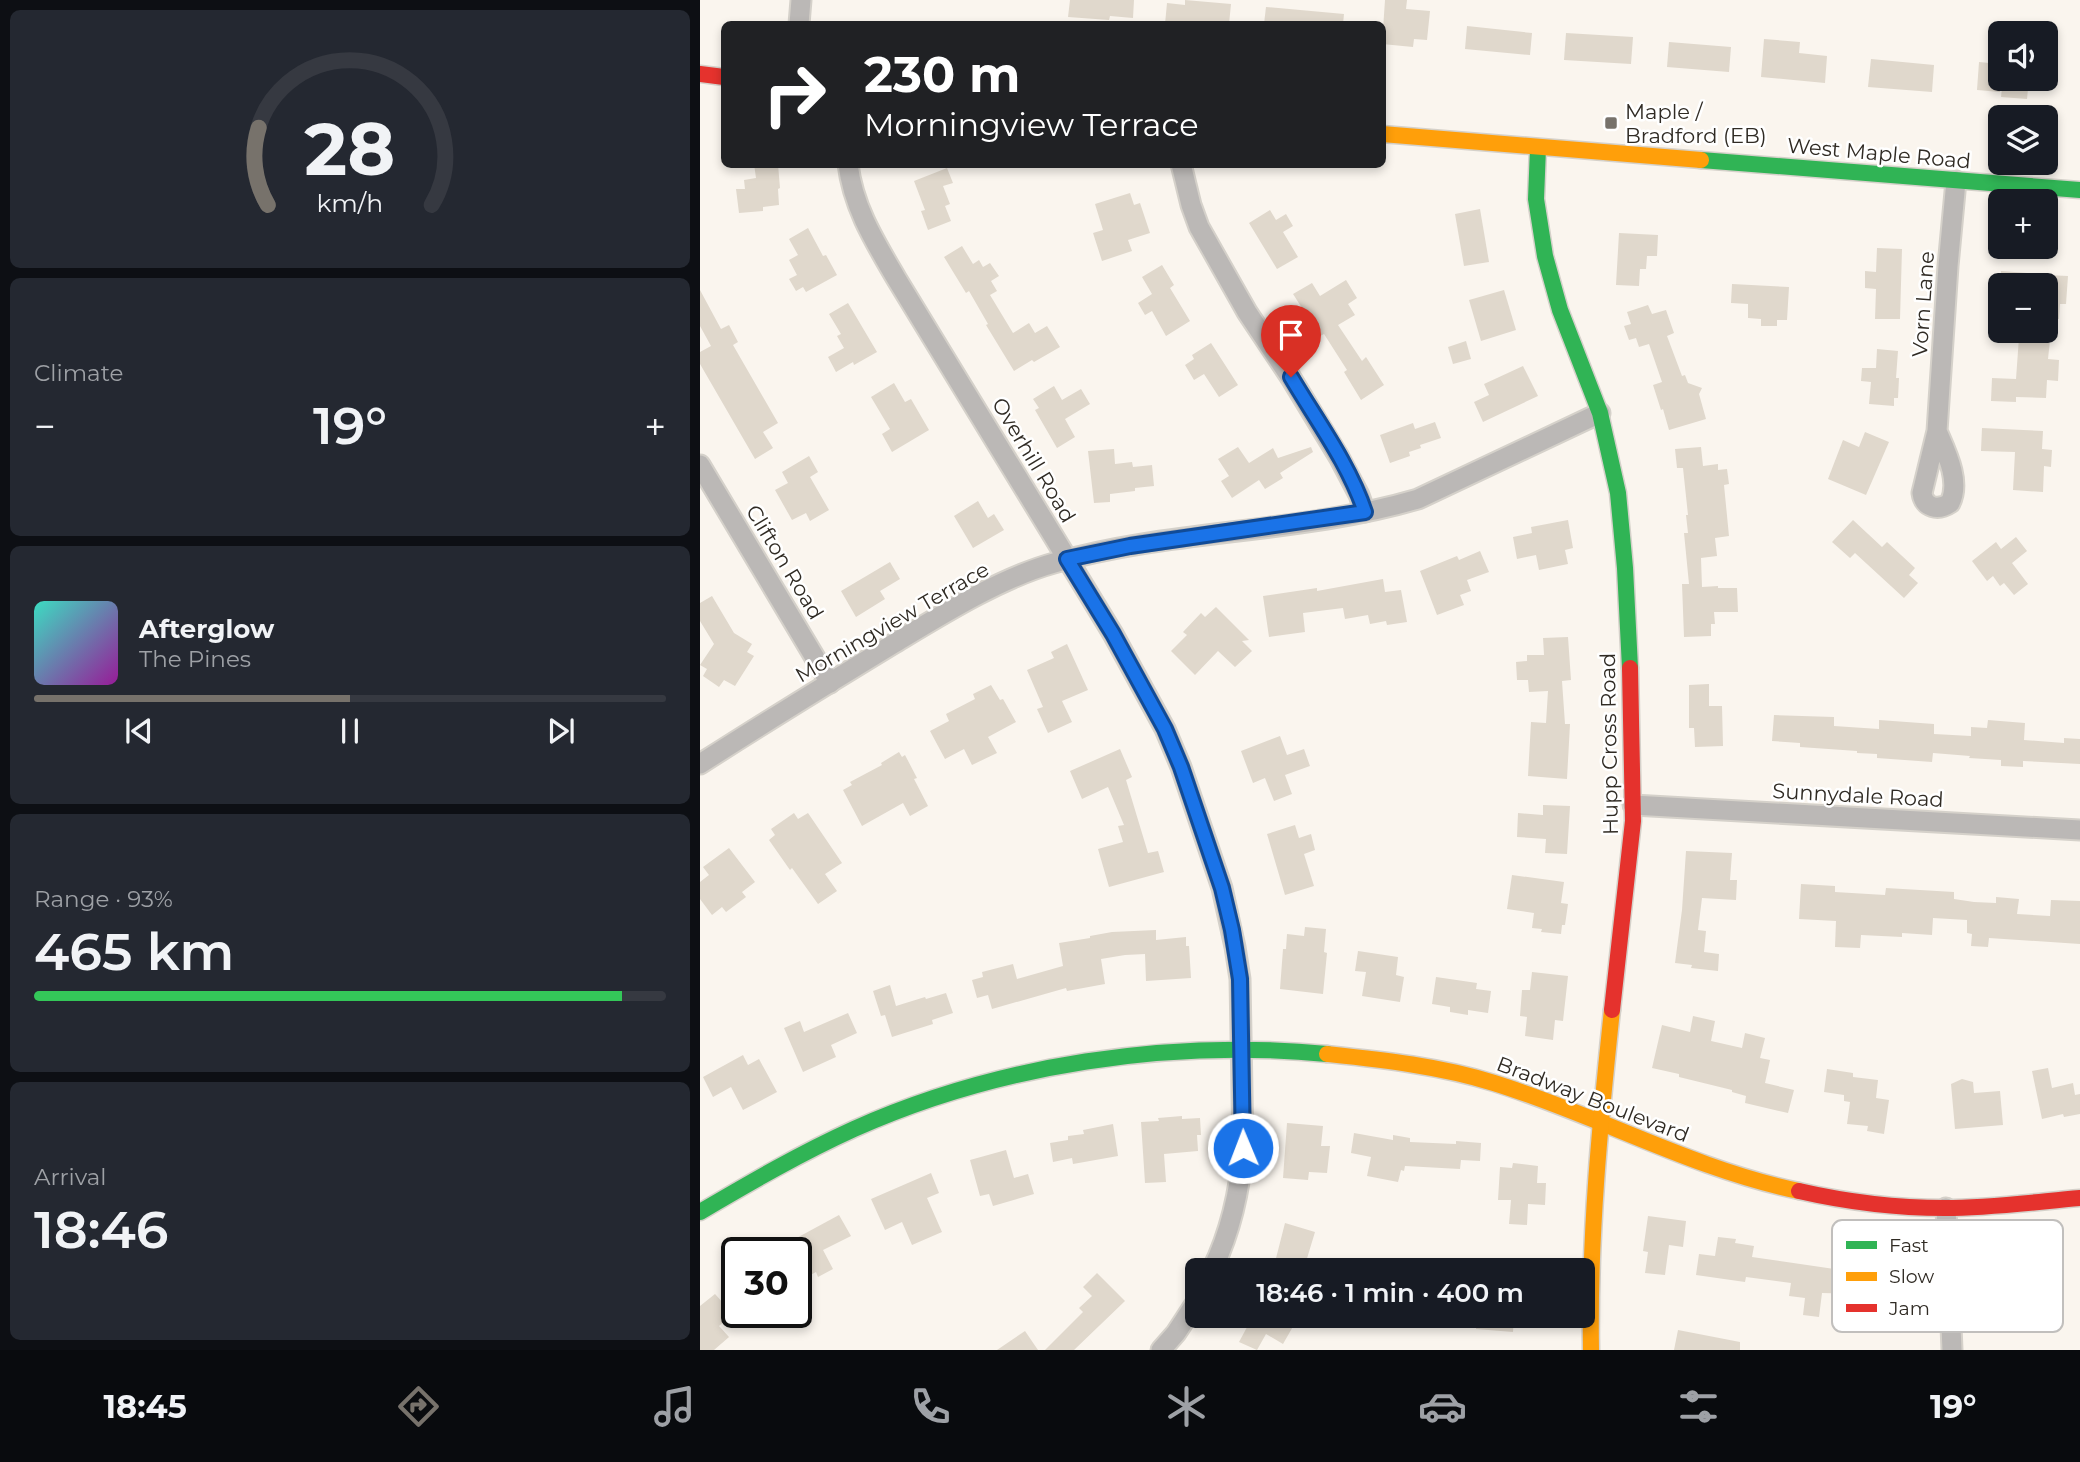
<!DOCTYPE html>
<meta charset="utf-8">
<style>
body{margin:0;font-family:Montserrat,sans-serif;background:#242831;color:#f1f3f6;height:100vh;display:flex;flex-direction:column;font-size:26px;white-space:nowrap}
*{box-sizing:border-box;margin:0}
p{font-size:23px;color:#9ea1a6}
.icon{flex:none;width:38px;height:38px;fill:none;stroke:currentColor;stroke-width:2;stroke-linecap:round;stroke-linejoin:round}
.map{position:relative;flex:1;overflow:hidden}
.panel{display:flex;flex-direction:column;gap:10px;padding:10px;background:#0d0f14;width:700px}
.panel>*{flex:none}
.hud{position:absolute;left:21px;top:21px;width:665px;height:147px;border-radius:10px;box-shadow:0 4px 10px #0003;background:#202124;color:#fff;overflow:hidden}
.controls{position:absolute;left:1288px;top:21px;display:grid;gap:14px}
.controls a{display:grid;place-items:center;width:70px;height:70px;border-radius:10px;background:#171b24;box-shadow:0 4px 10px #0003;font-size:35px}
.speed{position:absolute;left:21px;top:1237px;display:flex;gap:14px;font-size:35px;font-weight:700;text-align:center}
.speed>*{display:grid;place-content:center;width:91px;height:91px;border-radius:50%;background:#171b24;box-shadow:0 4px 10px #0003;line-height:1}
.speed .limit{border:4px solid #111;border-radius:10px;background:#fff;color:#111}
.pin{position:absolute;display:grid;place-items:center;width:60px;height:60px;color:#fff;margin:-72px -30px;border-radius:50% 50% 50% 0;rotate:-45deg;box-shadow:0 0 7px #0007}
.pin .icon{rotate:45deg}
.me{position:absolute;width:77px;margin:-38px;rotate:359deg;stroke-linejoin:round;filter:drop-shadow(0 0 5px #0008)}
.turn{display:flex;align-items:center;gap:24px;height:147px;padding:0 28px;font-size:32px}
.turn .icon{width:91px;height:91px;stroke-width:2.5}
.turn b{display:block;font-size:49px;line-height:60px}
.big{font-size:52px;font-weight:600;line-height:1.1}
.panel .card{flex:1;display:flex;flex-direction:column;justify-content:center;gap:10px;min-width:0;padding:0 24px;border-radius:10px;background:#242831}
.panel .dial{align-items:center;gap:0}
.dial svg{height:182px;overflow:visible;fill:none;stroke:#363941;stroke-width:7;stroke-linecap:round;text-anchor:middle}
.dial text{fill:#f1f3f6;stroke:none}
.song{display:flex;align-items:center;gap:21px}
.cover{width:84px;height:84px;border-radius:10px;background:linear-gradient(135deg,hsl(170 70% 55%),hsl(300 70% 35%))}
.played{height:7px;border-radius:4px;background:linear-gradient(90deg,#77726b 50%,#363941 50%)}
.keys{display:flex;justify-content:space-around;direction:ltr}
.heat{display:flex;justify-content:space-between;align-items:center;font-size:38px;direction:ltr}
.charge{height:10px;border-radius:5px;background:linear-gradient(90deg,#34c759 93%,#363941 0)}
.trip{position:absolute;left:485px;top:1258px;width:410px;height:70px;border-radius:10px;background:#171b24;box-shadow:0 4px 10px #0003;font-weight:600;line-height:70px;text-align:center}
.dock{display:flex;height:112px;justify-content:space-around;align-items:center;background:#090b0e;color:#9ea1a6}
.dock .icon{width:49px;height:49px}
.dock .on{color:#77726b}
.dock b{font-size:32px;color:#f1f3f6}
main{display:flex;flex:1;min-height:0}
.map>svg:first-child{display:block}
.building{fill:#e0d8cc}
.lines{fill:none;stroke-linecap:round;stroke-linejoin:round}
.street-casing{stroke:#d5d1ca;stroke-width:23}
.fast-casing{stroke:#d5d1ca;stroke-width:19}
.slow-casing{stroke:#d5d1ca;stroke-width:19}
.jam-casing{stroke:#d5d1ca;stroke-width:19}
.street{stroke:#bbb8b6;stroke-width:19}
.fast{stroke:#30b455;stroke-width:16}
.slow{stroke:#ff9f0a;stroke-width:16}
.jam{stroke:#e5322d;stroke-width:16}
.route-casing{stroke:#114b97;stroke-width:18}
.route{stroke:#1a73e8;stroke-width:12}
.poi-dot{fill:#77726b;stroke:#fff;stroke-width:2.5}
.labels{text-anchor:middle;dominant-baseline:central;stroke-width:5;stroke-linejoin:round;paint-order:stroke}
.poi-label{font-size:21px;fill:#302b24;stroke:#fff;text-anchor:start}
.street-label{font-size:21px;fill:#302b24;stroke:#fff}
.key{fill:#fff;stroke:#c1bfbd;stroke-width:2}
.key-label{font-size:19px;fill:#302b24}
</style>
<main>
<section class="panel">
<div class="card dial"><svg viewBox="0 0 100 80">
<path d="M14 69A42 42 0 1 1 86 69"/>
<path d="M14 69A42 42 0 0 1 10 35" stroke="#77726b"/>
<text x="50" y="56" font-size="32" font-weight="700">28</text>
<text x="50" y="72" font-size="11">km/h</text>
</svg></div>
<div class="card"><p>Climate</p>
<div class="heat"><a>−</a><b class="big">19°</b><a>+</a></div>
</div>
<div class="card">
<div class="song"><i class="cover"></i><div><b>Afterglow</b><p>The Pines</p></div></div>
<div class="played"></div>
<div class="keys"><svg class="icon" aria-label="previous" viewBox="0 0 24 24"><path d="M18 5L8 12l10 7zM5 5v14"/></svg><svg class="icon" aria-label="pause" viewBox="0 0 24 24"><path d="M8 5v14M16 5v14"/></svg><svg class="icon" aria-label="next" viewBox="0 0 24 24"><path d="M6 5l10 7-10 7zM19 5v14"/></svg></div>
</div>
<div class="card"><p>Range · 93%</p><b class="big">465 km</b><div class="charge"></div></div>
<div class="card"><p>Arrival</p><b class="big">18:46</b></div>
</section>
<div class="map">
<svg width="1380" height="1350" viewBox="0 0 1380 1350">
<rect width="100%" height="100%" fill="#faf5ee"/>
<g class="building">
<path d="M370,0H434L433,18L410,16L409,20L368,17Z"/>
<path d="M485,0L531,4L529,24H465L467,3L485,5Z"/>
<path d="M685,0H707L706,9L730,11L727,40L714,39L713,47L682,44Z"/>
<path d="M566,7L644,14L643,24H564Z"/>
<path d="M767,26L832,33L830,55L765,49Z"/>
<path d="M866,33L933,37L931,64L864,60Z"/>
<path d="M1064,39L1100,42L1099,53L1127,56L1125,83L1061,77Z"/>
<path d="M969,42L1031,47L1029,72L967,67Z"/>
<path d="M1171,59L1234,65L1232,92L1168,87Z"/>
<path d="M1279,62L1300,64V92L1277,90Z"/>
<path d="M1303,79H1329L1327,99L1301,97Z"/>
<path d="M54,164H78L80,188L78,189L79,205L63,207V211L39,213L36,189H45L44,180L56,178Z"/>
<path d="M247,168L253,183L243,186L250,204L245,206L251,221L228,230L221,211L225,210L214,181Z"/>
<path d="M430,193L434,205L440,203L450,233L428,240L432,251L402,261L393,233L403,230L395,204Z"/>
<path d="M780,209L789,262L764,266L755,214Z"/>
<path d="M570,210L576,220L586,214L593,226L583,232L598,257L577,269L549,223Z"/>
<path d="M108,228L123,256L126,255L137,275L106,292L103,287L96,291L89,279L97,275L89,260L98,255L89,239Z"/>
<path d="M919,233L958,235L957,256H947L946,269H940L939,286L916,285Z"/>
<path d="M262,246L273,264L279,260L283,267L290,263L299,276L291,281L297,291L290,295L313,333L329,323L335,333L347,326L360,347L334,362L332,360L314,371L286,325L288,324L269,291L266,293L244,257Z"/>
<path d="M1177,248L1202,249L1200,319H1175L1176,289L1165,288V271L1176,272Z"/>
<path d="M462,265L474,285L470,288L490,321L466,336L452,311L445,315L438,303L452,294L442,277Z"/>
<path d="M1301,271L1342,274V285H1300Z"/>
<path d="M1346,275L1368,276L1366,304H1360L1359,319L1346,318Z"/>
<path d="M646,280L657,298L648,304L655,315L638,325L662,361L666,357L684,385L661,400L644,372L647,370L624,334L620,336L593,294L612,283L620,296Z"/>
<path d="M1032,284L1089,287L1087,320H1077V326H1061V319L1048,318V304L1031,303Z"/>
<path d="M0,290L21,329L29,325L38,342L33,345L78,423L63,432L73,448L55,459L0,364V352L11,346L0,326Z"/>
<path d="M804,290L816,330L781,341L769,300Z"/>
<path d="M148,303L177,352L154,365L153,362L136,372L128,357L144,348L137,336L141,334L129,314Z"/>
<path d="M948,305L952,314L966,310L974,333L967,336L982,376L985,375L988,383L1002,388L999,394L1006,419L969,430L963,409L961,410L953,385L962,382L949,344L939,347L936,338L929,340L924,326L931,324L927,312Z"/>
<path d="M1319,337L1350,340L1348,359L1359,360L1358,381L1347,380L1346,398L1316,397V402L1291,401L1292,378L1316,379Z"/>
<path d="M766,341L771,359L753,364L748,347Z"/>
<path d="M511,343L538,385L519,397L504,374L494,380L485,365L494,359L492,355Z"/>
<path d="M1177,349L1198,351L1196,378H1199L1198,398H1194V406L1169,404L1171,382L1161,381L1162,368H1176Z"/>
<path d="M823,366L838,396L783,422L774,402L789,395L784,384Z"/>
<path d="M194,383L205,402L211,399L229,430L192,452L182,434L190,429L171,397Z"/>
<path d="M354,386L362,400L381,389L390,404L365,419L375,437L357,448L335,410L339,408L333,399Z"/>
<path d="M735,422L741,438L720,445L721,448L709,452L710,456L690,463L680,435L713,423L715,429Z"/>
<path d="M1282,428L1343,431L1342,449L1352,450L1351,467L1344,466L1343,492L1313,490L1315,452L1281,451Z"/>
<path d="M1165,432L1189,442L1166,495L1128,479L1143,440L1159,447Z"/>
<path d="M538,447L549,463L573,448L578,458L611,447L613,452L580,473L583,478L565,489L559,480L532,498L521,481L529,476L518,459Z"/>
<path d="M1001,447L1003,466L1018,464V470L1027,469L1029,484L1024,485L1029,536L1015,538L1017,556L1001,558L1002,587L1018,586V588H1037L1038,612H1014L1015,624H1011V636L984,637L982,584H989L984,533H988L986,515H988L983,468H977L975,449Z"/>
<path d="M414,449L415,464L432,462L433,467L452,465L454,486L435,488V491L410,494V502L394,503L388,451Z"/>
<path d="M109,456L118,472L110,477L129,510L110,521L106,513L92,520L75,490L88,483L82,472Z"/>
<path d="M278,501L288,518L294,514L304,530L273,548L254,516Z"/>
<path d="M868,520L873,548L865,550L868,564L839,570L836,555L817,559L813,537L832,533L831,527Z"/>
<path d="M1153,520L1182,547L1187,542L1215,568L1209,575L1218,583L1204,598L1155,553L1150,558L1132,542Z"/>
<path d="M1316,537L1327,551L1312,563L1328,584L1314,595L1304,583L1300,586L1293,576L1287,581L1272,561L1296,542L1301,549Z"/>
<path d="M780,551L789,572L767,580L771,591L760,595L764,605L737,615L720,571L757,556L759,560Z"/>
<path d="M190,562L200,579L180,591L185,599L156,617L141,591Z"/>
<path d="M683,579L685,592L701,590L707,622L687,625L686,621L670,624L668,615L645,619L643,608L603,613L605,632L569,637L563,596L617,588V591Z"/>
<path d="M12,596L34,633L52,644L47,652L54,656L35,686L24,680L19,687L3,676L7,669L0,665L14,644L0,621V603Z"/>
<path d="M516,607L549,640L542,641L552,651L535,667L518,651L495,675L471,651L487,635L483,632L501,613L505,617Z"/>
<path d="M868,637L871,680L862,681L865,724H870L867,779L828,776L831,722L846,723L848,691L829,692L828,680H817L816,662L827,661V655H844L843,638Z"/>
<path d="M367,644L388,690L362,701L372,722L348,733L337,709L343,707L327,670L354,658L351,652Z"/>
<path d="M1009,684V706H1022L1023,746L995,747L994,728H989V685Z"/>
<path d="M291,685L300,700L303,699L316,722L288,737L297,753L272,765L264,749L245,759L230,731L249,721L246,714L275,699L273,694Z"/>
<path d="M1074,715L1134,717V726L1179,729V720L1234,724V734L1271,736V727L1287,728L1288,720L1325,723L1324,740L1364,743V738L1380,739V764L1323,761V767L1301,766V760L1269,758L1270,756L1233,753L1232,762L1177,758V754L1157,753V751L1100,747V743L1072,741Z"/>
<path d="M580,736L587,755L604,749L610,766L585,775L592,794L574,801L565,778L553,783L541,751Z"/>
<path d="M420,749L432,777L426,780L448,853L458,851L464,872L409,887L398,849L423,842L418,826L424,825L408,787L382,799L370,771Z"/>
<path d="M199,752L202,757L205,755L217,778L214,779L228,806L210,816L203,803L162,826L143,790L152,785L150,782L182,765L181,763Z"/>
<path d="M843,805L870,806L867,854L845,853L846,839L817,837L818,813L843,815Z"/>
<path d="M94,813L98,819L108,813L142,863L125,874L137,891L118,904L92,868L90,870L69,840L75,835L71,829Z"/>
<path d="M595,825L599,838L611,834L615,850L604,854L614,886L585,895L567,834Z"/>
<path d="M29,848L55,882L42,892L46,897L26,912L22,907L12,915L0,899V882L9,875L3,867Z"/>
<path d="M986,851L1032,853L1030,880H1037L1036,900L1002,898L998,930L1006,931L1004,952L1019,954L1018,971L991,968L992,965L975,963L982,910Z"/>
<path d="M812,875L864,882L861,903L868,904L865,925H862L861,934L841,932L842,929L832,928L834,913L807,909Z"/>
<path d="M1101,884L1135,886V892L1185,895L1186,888L1254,892V899L1274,902L1296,903V897L1319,899L1317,914L1350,916L1351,900L1380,901V944L1289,938L1288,947L1271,946L1272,934L1267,933V920L1233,918L1232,935L1202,933V937L1161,935L1160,948L1135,947L1136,921L1099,919Z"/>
<path d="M605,927L626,929L624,952L627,953L623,994L580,989L583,949H586L587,934L604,936Z"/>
<path d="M456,930V940L486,937V946H489L491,978L446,981L445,954L425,955L401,959L405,984L367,991L366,988L292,1009L288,995L277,998L272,980L283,977L282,972L313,964L317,979L363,966L359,943L390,938V936L412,932Z"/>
<path d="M658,951L698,957L696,975L704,977L700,1002L662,996L666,972L655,971Z"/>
<path d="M832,972L868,976L863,1021L855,1020L853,1040L825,1036L827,1017L820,1016L822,990H830Z"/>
<path d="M736,977L777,983L776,989L791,991L788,1013L768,1010V1015L750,1012V1007L732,1004Z"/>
<path d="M190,985L196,1006L225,997L226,999L246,993L253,1013L232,1020L233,1024L192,1037L185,1015L181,1016L173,991Z"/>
<path d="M148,1013L157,1033L131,1045L136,1057L103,1072L84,1028L100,1021L104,1032Z"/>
<path d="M993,1016L1015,1021L1011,1041L1042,1048L1045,1033L1065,1038L1060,1058L1070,1060L1065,1083L1094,1090L1088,1113L1045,1103L1046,1096L1032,1092V1090L979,1077V1074L952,1068L962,1025L990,1032Z"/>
<path d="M43,1055L48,1065L59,1059L77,1092L43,1110L31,1087L13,1097L3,1077Z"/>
<path d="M1348,1068L1352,1088L1373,1083L1375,1095L1380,1094V1114L1364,1117L1363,1114L1342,1119L1332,1071Z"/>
<path d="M1127,1069L1153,1073V1077L1178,1080L1176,1098L1189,1100L1184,1134L1167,1131L1168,1126L1147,1124L1150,1102L1144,1101V1095L1124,1092Z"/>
<path d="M1262,1079L1273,1082L1274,1093L1300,1091L1303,1125L1255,1129L1251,1084Z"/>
<path d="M482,1116V1119L500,1118L501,1135H497L498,1151L464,1154L466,1182L445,1183L441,1122L459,1121L458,1118Z"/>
<path d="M587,1123L623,1126L621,1146H630L627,1173L609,1172L608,1180L583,1178Z"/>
<path d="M413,1124L418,1156L373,1164L372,1158L353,1162L350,1143L368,1140V1136L384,1134L383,1130Z"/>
<path d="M654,1133L693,1140V1135L710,1138V1142L756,1144V1141L781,1143L780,1161L761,1160L760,1169L705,1166L704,1171L701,1170L698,1182L667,1176L671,1157L651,1153Z"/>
<path d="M306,1150L314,1178L328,1174L334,1194L293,1206L289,1194L280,1196L270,1160Z"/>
<path d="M813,1163L838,1166L837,1183H846L845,1205L828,1204L827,1225L809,1224L811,1200H798L800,1167L812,1168Z"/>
<path d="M231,1173L239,1193L227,1198L242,1232L212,1245L202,1222L185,1230L171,1199Z"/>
<path d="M139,1215L151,1236L123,1250L133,1269L118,1277L116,1272L96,1283V1250L91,1241Z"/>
<path d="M948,1216L986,1221L983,1247L969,1245L965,1275L945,1273L948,1252L943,1251Z"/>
<path d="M585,1223L615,1232L605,1265L596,1262L593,1270H573Z"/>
<path d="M1018,1237L1036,1239L1035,1243L1054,1246L1052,1257L1148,1271V1263H1173V1266L1190,1267V1332H1167V1315H1159V1294L1122,1293L1119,1317L1103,1315L1105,1298L1089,1296L1091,1283L1046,1277L1045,1282L996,1275L999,1254L1015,1256Z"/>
<path d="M397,1273L425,1301L374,1350H345L383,1312L379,1308L392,1296L383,1287Z"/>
<path d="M15,1294L33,1314L19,1326L29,1337L14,1350H0V1306Z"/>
<path d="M553,1316H599L583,1344L566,1334L557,1350L539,1342Z"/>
<path d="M777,1316H814L813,1332L776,1329Z"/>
<path d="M978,1330L1040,1342V1350H974Z"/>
<path d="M325,1331L338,1350H297Z"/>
</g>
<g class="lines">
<g class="street-casing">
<g id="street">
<path d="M99,24L101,0"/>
<path d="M148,164C153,207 175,242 196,278L413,634L465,729L481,767L522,888L535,947L540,979L543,1148C540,1189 530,1233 512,1270"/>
<path d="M481,164L491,205L499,227L547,312L591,378L639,457L659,495L665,512"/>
<path d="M1237,431C1246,452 1261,481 1250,503C1238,511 1224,508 1222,493L1237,431L1248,266L1256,181"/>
<path d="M0,465L130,683"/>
<path d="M0,764C64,723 129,683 193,644C241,615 300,578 354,563C472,529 599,534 718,499L900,413"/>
<path d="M933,805L1380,830"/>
<path d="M1246,1208L1252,1350"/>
<path d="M461,1350L476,1333L497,1301"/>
</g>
</g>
<g class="fast-casing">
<g id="fast">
<path d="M838,148L836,199L845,256L860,310L900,413L918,493L925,568L930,668"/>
<path d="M1001,160L1380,190"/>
<path d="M0,1212C51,1182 101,1153 154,1129C299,1064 470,1039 627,1054"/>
</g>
</g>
<g class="slow-casing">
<g id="slow">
<path d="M682,134L1001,160"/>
<path d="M627,1054C683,1060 740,1066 794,1083C897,1115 993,1169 1099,1191"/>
<path d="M891,1350C889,1236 900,1123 912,1010"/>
</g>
</g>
<g class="jam-casing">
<g id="jam">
<path d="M0,74L24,77"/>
<path d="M912,1010L933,821L930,668"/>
<path d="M1099,1191C1147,1202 1196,1208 1245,1208C1290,1208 1335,1202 1380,1198"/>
</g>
</g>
<use href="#street" class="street"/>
<use href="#fast" class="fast"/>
<use href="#slow" class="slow"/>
<use href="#jam" class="jam"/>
</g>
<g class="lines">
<g class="route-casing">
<path id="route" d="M543,1148L540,979L532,930L522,888L481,767L465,729L413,634L367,559L430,546L665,512C649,464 617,421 591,377"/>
</g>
<use href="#route" class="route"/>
</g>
<rect class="poi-dot" x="904" y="116" width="14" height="14" rx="3.5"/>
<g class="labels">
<g class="poi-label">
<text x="925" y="111">Maple /<tspan x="925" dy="24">Bradford (EB)</tspan></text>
</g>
<g class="street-label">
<text transform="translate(1179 153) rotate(5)">West Maple Road</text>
<text transform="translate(1223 304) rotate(-86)">Vorn Lane</text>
<text transform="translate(334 460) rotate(59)">Overhill Road</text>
<text transform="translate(85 562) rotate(59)">Clifton Road</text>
<text transform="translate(192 622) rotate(-30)">Morningview Terrace</text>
<text transform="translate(909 744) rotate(-91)">Hupp Cross Road</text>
<text transform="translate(1158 795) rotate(3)">Sunnydale Road</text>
<text transform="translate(893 1099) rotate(21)">Bradway Boulevard</text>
</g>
</g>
<rect x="1132" y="1220" width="231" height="112" rx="10" class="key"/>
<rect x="1146" y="1241" width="31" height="8" fill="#30b455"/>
<rect x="1146" y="1272" width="31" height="9" fill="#ff9f0a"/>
<rect x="1146" y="1304" width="31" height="8" fill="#e5322d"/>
<g class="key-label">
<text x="1189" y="1252">Fast</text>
<text x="1189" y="1283">Slow</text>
<text x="1189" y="1315">Jam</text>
</g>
</svg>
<div class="controls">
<a><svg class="icon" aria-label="sound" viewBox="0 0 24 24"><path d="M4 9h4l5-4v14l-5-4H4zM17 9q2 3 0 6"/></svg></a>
<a><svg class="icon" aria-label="layers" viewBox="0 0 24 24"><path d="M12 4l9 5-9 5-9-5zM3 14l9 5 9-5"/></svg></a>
<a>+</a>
<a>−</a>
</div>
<div class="speed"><div class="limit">30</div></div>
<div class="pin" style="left:591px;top:377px;background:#d93025"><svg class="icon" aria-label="arrive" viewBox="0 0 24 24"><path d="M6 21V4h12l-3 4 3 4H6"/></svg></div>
<svg class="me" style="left:543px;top:1148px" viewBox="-20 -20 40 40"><circle r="17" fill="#1a73e8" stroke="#fff" stroke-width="3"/><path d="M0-11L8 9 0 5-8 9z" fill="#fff"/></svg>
<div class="trip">18:46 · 1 min · 400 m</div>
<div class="hud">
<div class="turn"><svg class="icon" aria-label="right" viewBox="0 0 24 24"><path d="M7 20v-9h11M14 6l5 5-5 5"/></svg><div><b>230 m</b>Morningview Terrace</div></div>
</div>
</div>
</main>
<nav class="dock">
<b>18:45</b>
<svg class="icon on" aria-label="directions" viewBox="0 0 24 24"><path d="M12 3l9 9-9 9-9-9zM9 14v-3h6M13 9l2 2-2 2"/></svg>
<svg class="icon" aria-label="music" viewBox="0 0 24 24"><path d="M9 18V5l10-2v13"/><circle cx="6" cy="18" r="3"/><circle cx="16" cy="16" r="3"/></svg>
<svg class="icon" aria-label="phone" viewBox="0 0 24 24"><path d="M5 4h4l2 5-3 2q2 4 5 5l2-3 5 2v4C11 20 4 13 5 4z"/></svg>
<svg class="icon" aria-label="climate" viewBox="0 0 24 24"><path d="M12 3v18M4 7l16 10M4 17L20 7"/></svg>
<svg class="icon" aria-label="car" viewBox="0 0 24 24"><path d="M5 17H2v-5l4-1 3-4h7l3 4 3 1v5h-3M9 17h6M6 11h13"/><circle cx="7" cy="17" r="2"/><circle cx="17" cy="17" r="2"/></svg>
<svg class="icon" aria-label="filters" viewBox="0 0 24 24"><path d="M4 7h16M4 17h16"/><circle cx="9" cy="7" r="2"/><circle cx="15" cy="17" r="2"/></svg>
<b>19°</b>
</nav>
